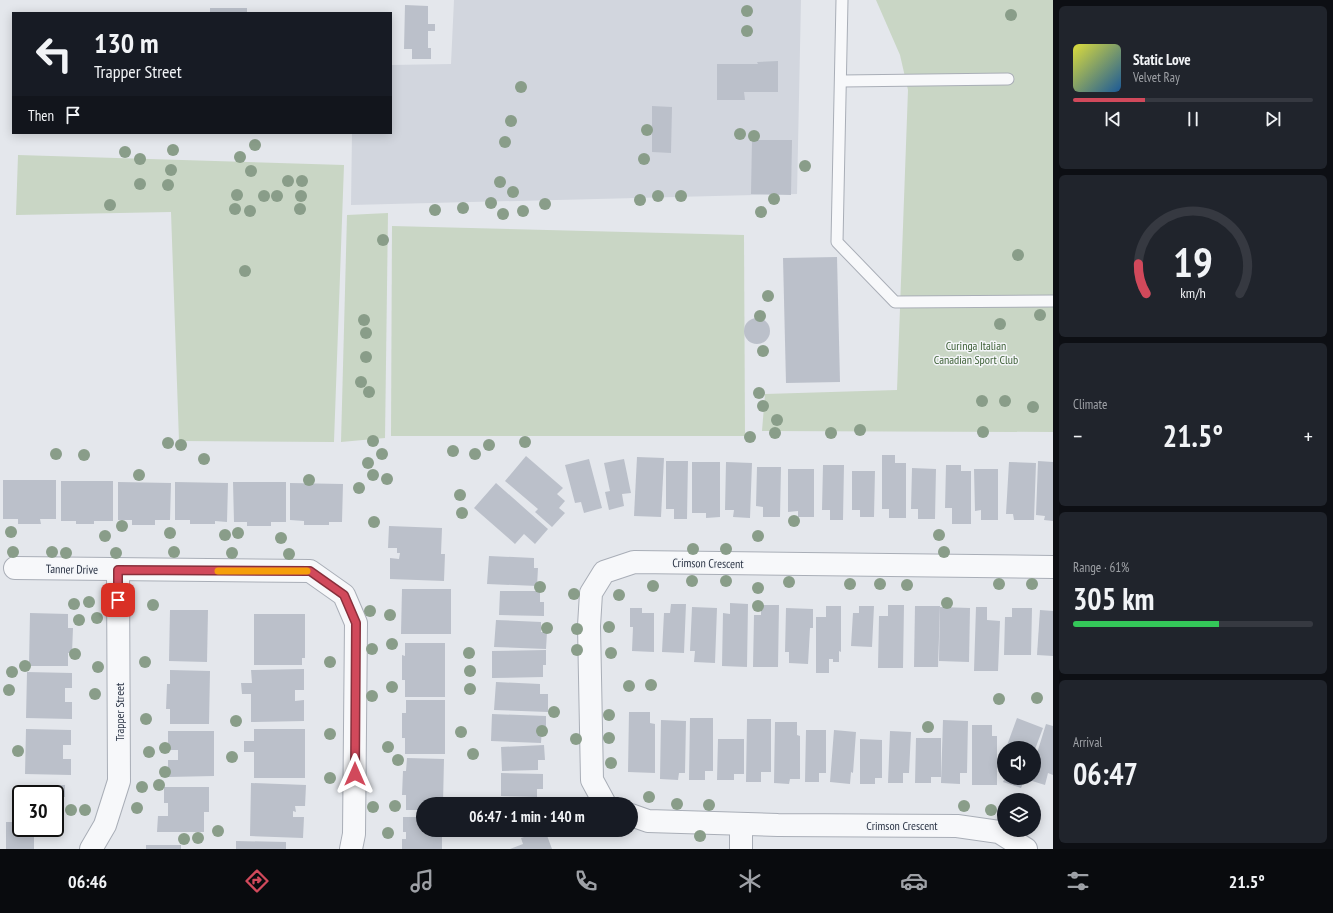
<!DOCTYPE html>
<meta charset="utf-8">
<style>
body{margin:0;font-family:"PT Sans Narrow",sans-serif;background:#20242c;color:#f1f3f6;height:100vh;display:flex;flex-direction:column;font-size:15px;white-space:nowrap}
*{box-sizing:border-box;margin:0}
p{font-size:13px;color:#9ea1a6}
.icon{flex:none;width:22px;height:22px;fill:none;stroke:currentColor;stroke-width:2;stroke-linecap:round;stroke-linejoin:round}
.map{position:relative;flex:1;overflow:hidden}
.drawer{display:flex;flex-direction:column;gap:6px;padding:6px;background:#0d0f14;width:280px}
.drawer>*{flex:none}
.guide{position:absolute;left:12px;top:12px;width:380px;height:122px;border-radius:0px;box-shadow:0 2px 10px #0003;background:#171b24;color:#f1f3f6;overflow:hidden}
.tools{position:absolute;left:997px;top:741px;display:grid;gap:8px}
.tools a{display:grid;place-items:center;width:44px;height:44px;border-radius:50%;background:#171b24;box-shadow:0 2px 10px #0003;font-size:20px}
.speed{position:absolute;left:12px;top:785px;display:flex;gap:8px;font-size:20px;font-weight:700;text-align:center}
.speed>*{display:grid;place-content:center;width:52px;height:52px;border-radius:50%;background:#171b24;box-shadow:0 2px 10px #0003;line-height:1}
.speed .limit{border:2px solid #111;border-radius:6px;background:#fff;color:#111}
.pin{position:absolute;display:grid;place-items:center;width:34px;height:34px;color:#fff;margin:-17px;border-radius:8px;box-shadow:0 2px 6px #0006}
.me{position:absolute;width:44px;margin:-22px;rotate:0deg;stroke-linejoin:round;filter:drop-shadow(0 0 3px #0008)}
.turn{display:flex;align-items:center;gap:14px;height:84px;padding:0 16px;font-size:18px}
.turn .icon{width:52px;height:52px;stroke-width:2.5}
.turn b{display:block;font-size:28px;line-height:34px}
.then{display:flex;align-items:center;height:38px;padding:0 16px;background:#0003;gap:8px;font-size:15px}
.big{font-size:30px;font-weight:800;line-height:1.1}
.drawer .card{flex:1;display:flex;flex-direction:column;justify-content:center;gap:6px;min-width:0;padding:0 14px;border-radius:6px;background:#20242c}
.drawer .dial{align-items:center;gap:0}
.dial svg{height:104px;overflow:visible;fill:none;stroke:#363941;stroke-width:7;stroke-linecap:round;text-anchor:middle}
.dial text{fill:#f1f3f6;stroke:none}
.song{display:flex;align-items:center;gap:12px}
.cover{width:48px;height:48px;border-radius:6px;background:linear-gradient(135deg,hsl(60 70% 55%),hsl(210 70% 35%))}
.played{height:4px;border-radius:2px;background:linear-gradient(90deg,#d1495b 30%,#363941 30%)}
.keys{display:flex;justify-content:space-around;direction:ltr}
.heat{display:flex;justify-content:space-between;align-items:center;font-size:22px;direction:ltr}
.charge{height:6px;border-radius:3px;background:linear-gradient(90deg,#34c759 61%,#363941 0)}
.trip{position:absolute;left:416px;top:797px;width:222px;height:40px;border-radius:20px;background:#171b24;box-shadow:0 2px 10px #0003;font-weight:800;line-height:40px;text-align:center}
.tab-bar{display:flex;height:64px;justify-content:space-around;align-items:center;background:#090b0e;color:#9ea1a6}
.tab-bar .icon{width:28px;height:28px}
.tab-bar .selected{color:#d1495b}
.tab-bar b{font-size:18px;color:#f1f3f6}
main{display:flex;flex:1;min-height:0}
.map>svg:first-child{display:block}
.built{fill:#d2d6de}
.green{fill:#c9d6c5}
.building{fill:#bbc0ca}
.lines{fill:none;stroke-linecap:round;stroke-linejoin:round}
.service-casing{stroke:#a9aeb7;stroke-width:13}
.minor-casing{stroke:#a9aeb7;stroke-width:24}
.service{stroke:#f7f8fa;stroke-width:11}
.minor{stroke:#f7f8fa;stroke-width:22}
.tree{fill:#899d89}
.route-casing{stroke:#882f3b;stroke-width:10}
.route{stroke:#d1495b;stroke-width:7}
.slow{stroke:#f59e0b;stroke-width:7}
.labels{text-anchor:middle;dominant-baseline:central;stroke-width:3;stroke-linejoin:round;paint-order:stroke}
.park-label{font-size:12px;fill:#3f6138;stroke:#f4f6f9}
.street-label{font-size:12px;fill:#2b3445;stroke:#f4f6f9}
</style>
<main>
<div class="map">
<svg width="1053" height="849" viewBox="0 0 1053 849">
<rect width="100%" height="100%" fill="#e4e7ec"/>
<path class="built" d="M454,0H801L797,194L351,205L352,133H391V65L451,64Z"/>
<g class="green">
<path d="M876,0H1053V432L762,431L765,394L897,390L908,90L900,55Z"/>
<path d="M18,155L344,165L334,442L179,441L171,212L16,215Z"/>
<path d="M388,213L385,438L341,442L347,215Z"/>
<path d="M392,226L744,235L745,436H391Z"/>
</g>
<g class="building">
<path d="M405,5L428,6V24H435V31H428V48H431V59H412V49H404Z"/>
<rect x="210" y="8" width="37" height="5"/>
<path d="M778,61V92H744L745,100H717V64H758L757,62Z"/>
<path d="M652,106L672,107L671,153L652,152Z"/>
<path d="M752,140H792L791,195L751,194Z"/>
<path d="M837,257L840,382L786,383L783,258Z"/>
<circle cx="757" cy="331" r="13"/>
<path d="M882,455H895V463H906V518H889V509H882Z"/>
<path d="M526,456L563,488L557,494L565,501L559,508L565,513L552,527L535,512L538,509L505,481Z"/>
<path d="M637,457L664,458L661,517L634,516Z"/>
<path d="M589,459L602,508L584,513L581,502L575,503L565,465Z"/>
<path d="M624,459L631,493L622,494L624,506L609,510L605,492L610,491L604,463Z"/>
<path d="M666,461H688L687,519H674V509H666Z"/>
<path d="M1038,461L1053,462V521L1044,520L1045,516L1036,515Z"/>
<path d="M692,462H720V517L706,518V513H692Z"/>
<path d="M726,462L752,463L750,518L733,517L734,510H725Z"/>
<path d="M1009,462L1036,463L1034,520H1014L1013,514H1006Z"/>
<path d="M823,465H844L843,520H830V510H822Z"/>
<path d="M946,465H961V471H971V524H952V508H945Z"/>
<path d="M757,467H781L780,517H763V507L756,506Z"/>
<path d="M912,468L936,469L935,519H918V509H911Z"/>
<path d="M788,469H814V517H798V511L788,512Z"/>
<path d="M974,469H998V520H981V510L975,511Z"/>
<path d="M852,471H875L874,517H860V510H852Z"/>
<path d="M3,480H56V519H40L41,524H18V519H3Z"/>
<path d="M61,481H113V521H94V524H76V521H61Z"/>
<path d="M118,482L171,483L170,520H155V525H132V520H118Z"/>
<path d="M175,482L228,483L227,522L215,521V524H190V520H175Z"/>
<path d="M233,482H286V522H271V526H247V522H234Z"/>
<path d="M290,483L343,484L342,522H329V525H304V521L290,520Z"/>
<path d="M496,483L548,529L535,544L524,534L515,544L474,508Z"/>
<path d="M389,526L442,528L441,554H445L444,581L390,579V558L399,559L400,553H397V548H388Z"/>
<path d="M489,556L534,558V568H538L537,586L487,584Z"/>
<path d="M402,589H451V634H401Z"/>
<path d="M500,591H540V602H544V616L499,615Z"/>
<path d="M730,603L748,604L747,667L722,666L723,613L730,614Z"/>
<path d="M671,604H686L684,653L662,652L664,613H670Z"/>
<path d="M761,605H779L778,667H753L754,615H761Z"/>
<path d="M888,605H904L903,668H878L879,616H888Z"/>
<path d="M826,606H841V652L839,651V662H833V659H829V673H816V617H826Z"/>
<path d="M859,606H874L872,647L851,646L853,613H859Z"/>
<path d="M915,606H940L938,667H914Z"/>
<path d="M692,607L717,608L715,663L694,662L695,651H690Z"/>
<path d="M940,607L970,608L969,662L939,661Z"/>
<path d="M976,607H987V620L1000,621L998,671H974Z"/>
<path d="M630,608H642V613H654V652L632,651L633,627H630Z"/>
<path d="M786,608L813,609V628H810L808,664L789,663V652H785Z"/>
<path d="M1012,608H1032L1031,655H1004L1005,617H1012Z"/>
<path d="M170,610H208L207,662L169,661Z"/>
<path d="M1040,610L1053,611V656L1037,655Z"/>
<path d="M30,613L68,614V628H73L72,653H68V666H29Z"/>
<path d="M254,614H305V658H302V665H254Z"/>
<path d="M496,620L541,622V632H547L546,649L494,647Z"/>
<path d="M405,643H445V697H405V680H402V655L405,656Z"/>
<path d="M546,650V665H543V677L492,678V651Z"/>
<path d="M304,669V690H295V701L304,700V721L251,722V694H242L241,683H252L251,670Z"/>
<path d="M170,670L210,671L209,724H170V709H166L167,684H170Z"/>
<path d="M27,672L72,673V688H65V702H72V719L26,718Z"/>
<path d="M496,682L540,684V694H548V712L494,710Z"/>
<path d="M406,700H445V754H405V738H402V713H406Z"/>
<path d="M629,712H650V723L655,724V773L628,772Z"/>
<path d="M492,714L546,716V729L542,728L541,743L491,741Z"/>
<path d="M690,718H713V771H705V780H689Z"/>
<path d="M1017,718L1043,728L1034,752V748H1006Z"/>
<path d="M747,719H771V772H761V782H746Z"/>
<path d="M661,720L686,721L685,773H679L678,780L660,779Z"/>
<path d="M943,720L968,721L967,773H960V784L941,783Z"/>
<path d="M775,722H797V735L800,736V779H790L789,784L774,783Z"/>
<path d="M1046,724L1053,726V775L1048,773L1045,785L1029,780L1034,778V763Z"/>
<path d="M972,725H992V736H997V785H972Z"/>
<path d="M26,729L71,730V745H63V759H71V775L25,774Z"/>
<path d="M254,729H305V778H254V752H244V741H254Z"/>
<path d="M806,730H826V773H819V782H805Z"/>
<path d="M834,730L856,732L853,773L851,772L850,784L830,782Z"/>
<path d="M168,731H214V776L168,777V760H178V750H168Z"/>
<path d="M890,731L911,732L909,773H903V783H888Z"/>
<path d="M916,738H941V777H931V783H915Z"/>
<path d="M718,739H744V774H734V780H717Z"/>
<path d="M860,739L882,740V778H875V784H860Z"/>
<path d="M544,745L545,760H538V770L502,771L501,747Z"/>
<path d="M1004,755V772L998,770Z"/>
<path d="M407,758L444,759L443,804H423V810H406V795H402L403,771H406Z"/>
<path d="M501,773L543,774V789H537V797L501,796Z"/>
<path d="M1005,778H1025L1021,788L1003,782Z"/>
<path d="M251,783L306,785L305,806H295L296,812L293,811V817H304L303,838L250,836Z"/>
<path d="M65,785V797H55V794H20L19,786Z"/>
<path d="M164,787H209V812H204V832H157L158,816H168V803H164Z"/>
<path d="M403,817H423V830H442V849H402V839H406V832H403Z"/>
<path d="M6,822H21V828H34V849H6Z"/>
<path d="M545,830L552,849H510L523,844L521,838Z"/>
<path d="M236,841L286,842V849H236Z"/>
<rect x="146" y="845" width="35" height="4"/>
</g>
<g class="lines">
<g class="service-casing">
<g id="service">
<path d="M842,0L837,242L895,302L1053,301"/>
<path d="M842,81L1008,79"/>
</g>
</g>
<g class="minor-casing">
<g id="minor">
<path d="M15,568L310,571L344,595L356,623L354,834L351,849"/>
<path d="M605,804L592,780L589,626L591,593L604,572L634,562L1053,567"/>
<path d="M631,815L648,821L778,825L957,826L999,832L1026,849"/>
<path d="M741,824V849"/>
<path d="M91,849L105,825L119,781L118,570"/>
</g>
</g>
<use href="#service" class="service"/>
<use href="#minor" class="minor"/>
</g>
<g class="tree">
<circle cx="747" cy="11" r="6"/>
<circle cx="1011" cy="15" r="6"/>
<circle cx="747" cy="31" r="6"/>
<circle cx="521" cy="87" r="6"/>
<circle cx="511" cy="121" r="6"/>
<circle cx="647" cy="130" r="6"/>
<circle cx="740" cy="134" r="6"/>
<circle cx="754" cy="136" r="6"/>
<circle cx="505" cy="142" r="6"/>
<circle cx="255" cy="145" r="6"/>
<circle cx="173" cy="150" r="6"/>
<circle cx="125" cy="152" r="6"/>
<circle cx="240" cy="157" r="6"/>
<circle cx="140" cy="159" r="6"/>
<circle cx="644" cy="159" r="6"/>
<circle cx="805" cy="166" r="6"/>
<circle cx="171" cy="170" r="6"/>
<circle cx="251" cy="171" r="6"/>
<circle cx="288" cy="181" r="6"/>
<circle cx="302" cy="181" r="6"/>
<circle cx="500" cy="182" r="6"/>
<circle cx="140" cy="184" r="6"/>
<circle cx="168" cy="185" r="6"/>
<circle cx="513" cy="192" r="6"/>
<circle cx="237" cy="195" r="6"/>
<circle cx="264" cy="196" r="6"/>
<circle cx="277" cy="196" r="6"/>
<circle cx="301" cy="196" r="6"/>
<circle cx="658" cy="196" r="6"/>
<circle cx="681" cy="196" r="6"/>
<circle cx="774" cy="199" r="6"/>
<circle cx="640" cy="200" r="6"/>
<circle cx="491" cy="203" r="6"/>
<circle cx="545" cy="204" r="6"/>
<circle cx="110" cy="205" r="6"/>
<circle cx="463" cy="208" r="6"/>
<circle cx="235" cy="209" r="6"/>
<circle cx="300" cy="209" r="6"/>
<circle cx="435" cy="210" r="6"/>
<circle cx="250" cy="211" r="6"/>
<circle cx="523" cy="211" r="6"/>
<circle cx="761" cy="212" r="6"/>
<circle cx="503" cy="214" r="6"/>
<circle cx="383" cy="240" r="6"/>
<circle cx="1018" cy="255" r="6"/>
<circle cx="245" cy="271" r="6"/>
<circle cx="768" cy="296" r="6"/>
<circle cx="1040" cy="315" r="6"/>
<circle cx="760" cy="316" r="6"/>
<circle cx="364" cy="320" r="6"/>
<circle cx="1000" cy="324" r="6"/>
<circle cx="366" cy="333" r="6"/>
<circle cx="763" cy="351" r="6"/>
<circle cx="366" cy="357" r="6"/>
<circle cx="361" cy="382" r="6"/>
<circle cx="369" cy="392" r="6"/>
<circle cx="759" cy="393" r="6"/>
<circle cx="982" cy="401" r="6"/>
<circle cx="1005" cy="401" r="6"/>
<circle cx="763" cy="406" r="6"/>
<circle cx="1033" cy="407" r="6"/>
<circle cx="777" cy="420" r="6"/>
<circle cx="860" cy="430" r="6"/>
<circle cx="983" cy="432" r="6"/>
<circle cx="775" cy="433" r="6"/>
<circle cx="831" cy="433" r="6"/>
<circle cx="750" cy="437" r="6"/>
<circle cx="373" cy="441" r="6"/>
<circle cx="525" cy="442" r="6"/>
<circle cx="168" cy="443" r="6"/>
<circle cx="181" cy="445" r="6"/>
<circle cx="489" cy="445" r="6"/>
<circle cx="453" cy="451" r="6"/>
<circle cx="56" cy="454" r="6"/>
<circle cx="382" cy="454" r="6"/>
<circle cx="475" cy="454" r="6"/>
<circle cx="84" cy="455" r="6"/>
<circle cx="204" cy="459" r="6"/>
<circle cx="368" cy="463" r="6"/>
<circle cx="139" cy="475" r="6"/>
<circle cx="373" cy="475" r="6"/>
<circle cx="387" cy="479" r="6"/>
<circle cx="309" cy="480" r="6"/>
<circle cx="359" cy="488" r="6"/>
<circle cx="460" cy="495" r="6"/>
<circle cx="462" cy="513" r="6"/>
<circle cx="794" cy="521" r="6"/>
<circle cx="374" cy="522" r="6"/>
<circle cx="122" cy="526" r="6"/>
<circle cx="11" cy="532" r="6"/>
<circle cx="170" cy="533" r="6"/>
<circle cx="238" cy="533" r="6"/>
<circle cx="225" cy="535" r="6"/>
<circle cx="939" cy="535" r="6"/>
<circle cx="105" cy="536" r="6"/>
<circle cx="758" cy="536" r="6"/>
<circle cx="281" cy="538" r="6"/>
<circle cx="693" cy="549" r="6"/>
<circle cx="726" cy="549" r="6"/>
<circle cx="13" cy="552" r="6"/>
<circle cx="52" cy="552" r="6"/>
<circle cx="174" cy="552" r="6"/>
<circle cx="944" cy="552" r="6"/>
<circle cx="66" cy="553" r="6"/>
<circle cx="116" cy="553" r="6"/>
<circle cx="232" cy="553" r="6"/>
<circle cx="289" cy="554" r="6"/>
<circle cx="692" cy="581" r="6"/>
<circle cx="726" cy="581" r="6"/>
<circle cx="789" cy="582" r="6"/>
<circle cx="850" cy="584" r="6"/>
<circle cx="880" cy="584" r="6"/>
<circle cx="999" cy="584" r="6"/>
<circle cx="1032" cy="584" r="6"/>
<circle cx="907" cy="585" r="6"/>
<circle cx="653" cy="586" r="6"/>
<circle cx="540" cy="587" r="6"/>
<circle cx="758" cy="588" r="6"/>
<circle cx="574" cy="594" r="6"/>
<circle cx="619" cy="595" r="6"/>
<circle cx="89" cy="602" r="6"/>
<circle cx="947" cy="603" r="6"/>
<circle cx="74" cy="604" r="6"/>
<circle cx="153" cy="605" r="6"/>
<circle cx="758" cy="606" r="6"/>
<circle cx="370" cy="611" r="6"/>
<circle cx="390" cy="615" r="6"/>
<circle cx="97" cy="618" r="6"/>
<circle cx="79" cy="620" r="6"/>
<circle cx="609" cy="627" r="6"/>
<circle cx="547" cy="628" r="6"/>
<circle cx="577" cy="629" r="6"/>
<circle cx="392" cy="644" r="6"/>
<circle cx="372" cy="649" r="6"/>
<circle cx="577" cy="650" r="6"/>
<circle cx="469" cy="653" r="6"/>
<circle cx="611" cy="653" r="6"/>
<circle cx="75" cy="654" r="6"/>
<circle cx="145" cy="662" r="6"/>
<circle cx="330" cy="662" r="6"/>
<circle cx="25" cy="666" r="6"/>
<circle cx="98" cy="667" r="6"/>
<circle cx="470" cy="671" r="6"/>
<circle cx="12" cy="672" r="6"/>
<circle cx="651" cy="685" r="6"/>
<circle cx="629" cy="686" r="6"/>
<circle cx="392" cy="687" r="6"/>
<circle cx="470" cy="689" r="6"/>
<circle cx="9" cy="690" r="6"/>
<circle cx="95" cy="694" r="6"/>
<circle cx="372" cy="696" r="6"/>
<circle cx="1037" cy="698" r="6"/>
<circle cx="999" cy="699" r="6"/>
<circle cx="554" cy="712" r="6"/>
<circle cx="609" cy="715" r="6"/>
<circle cx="146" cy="719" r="6"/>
<circle cx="236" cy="721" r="6"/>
<circle cx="928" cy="727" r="6"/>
<circle cx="542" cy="731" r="6"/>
<circle cx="461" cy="732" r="6"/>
<circle cx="330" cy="734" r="6"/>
<circle cx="609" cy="738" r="6"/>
<circle cx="576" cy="739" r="6"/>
<circle cx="388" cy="747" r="6"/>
<circle cx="165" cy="748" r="6"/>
<circle cx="18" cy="751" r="6"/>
<circle cx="149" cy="752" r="6"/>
<circle cx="473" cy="754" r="6"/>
<circle cx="232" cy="757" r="6"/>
<circle cx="398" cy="760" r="6"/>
<circle cx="611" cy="763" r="6"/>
<circle cx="165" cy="772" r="6"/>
<circle cx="330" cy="778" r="6"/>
<circle cx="159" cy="785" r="6"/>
<circle cx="142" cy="787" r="6"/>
<circle cx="649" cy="797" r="6"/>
<circle cx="677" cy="804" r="6"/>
<circle cx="709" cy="805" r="6"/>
<circle cx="395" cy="806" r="6"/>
<circle cx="964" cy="806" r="6"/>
<circle cx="373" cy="807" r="6"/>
<circle cx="137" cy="808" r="6"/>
<circle cx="71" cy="810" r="6"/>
<circle cx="85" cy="810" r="6"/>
<circle cx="991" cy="810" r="6"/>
<circle cx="218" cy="831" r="6"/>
<circle cx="388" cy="833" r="6"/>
<circle cx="700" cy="836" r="6"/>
<circle cx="198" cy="838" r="6"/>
<circle cx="184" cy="839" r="6"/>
</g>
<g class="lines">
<g class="route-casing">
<path id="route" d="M118,600V570L310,571L344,595L356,623L355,774"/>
</g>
<use href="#route" class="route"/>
<path class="slow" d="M218,571H307"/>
</g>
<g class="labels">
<g class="park-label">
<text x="976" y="345">Curinga Italian<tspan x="976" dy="14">Canadian Sport Club</tspan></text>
</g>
<g class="street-label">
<text transform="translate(708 563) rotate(1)">Crimson Crescent</text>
<text transform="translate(72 569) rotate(1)">Tanner Drive</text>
<text transform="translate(119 712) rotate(-90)">Trapper Street</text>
<text x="902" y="825">Crimson Crescent</text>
</g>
</g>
</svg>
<div class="tools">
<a><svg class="icon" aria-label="sound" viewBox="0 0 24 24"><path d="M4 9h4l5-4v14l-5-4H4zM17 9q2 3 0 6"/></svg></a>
<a><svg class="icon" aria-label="layers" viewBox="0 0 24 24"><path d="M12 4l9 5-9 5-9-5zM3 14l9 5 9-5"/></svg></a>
</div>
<div class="speed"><div class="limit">30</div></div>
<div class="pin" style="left:118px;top:600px;background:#d93025"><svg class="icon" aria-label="arrive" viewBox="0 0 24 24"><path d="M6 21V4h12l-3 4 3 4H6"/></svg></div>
<svg class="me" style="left:355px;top:774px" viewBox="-20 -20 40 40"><path d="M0-17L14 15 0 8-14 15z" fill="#d1495b" stroke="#fff" stroke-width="4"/></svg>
<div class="trip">06:47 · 1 min · 140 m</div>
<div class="guide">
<div class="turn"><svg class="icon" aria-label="left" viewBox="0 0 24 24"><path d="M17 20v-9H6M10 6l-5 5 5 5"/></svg><div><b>130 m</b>Trapper Street</div></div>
<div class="then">Then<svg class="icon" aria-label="arrive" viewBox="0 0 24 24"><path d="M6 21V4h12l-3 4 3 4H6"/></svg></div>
</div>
</div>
<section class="drawer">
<div class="card">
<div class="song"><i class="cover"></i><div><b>Static Love</b><p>Velvet Ray</p></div></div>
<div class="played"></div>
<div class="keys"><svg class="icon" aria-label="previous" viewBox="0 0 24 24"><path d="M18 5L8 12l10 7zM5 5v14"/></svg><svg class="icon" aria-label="pause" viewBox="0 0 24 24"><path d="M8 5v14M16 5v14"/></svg><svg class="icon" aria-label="next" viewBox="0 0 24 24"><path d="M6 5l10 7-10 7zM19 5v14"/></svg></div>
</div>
<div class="card dial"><svg viewBox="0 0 100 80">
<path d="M14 69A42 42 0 1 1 86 69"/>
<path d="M14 69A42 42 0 0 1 8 46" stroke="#d1495b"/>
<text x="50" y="56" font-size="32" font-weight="700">19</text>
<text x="50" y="72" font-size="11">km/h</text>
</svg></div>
<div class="card"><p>Climate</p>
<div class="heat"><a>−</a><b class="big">21.5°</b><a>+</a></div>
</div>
<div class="card"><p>Range · 61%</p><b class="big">305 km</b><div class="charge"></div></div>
<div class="card"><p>Arrival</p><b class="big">06:47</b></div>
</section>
</main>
<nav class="tab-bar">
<b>06:46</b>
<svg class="icon selected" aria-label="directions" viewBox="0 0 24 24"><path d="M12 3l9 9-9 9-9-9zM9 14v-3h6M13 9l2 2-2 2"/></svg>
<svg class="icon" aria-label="music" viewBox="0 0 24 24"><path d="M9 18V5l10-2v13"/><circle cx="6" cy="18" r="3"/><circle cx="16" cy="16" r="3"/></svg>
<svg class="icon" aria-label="phone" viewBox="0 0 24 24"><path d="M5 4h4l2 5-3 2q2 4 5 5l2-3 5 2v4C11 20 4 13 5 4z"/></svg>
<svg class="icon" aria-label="climate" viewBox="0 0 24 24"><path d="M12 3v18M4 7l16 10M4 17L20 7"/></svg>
<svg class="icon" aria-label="car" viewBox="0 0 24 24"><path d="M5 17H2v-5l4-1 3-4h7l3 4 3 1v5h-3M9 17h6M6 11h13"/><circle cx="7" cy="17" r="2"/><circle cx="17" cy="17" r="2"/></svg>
<svg class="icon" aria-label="filters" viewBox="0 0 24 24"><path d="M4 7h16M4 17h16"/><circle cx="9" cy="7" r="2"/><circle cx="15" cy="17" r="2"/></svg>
<b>21.5°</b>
</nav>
